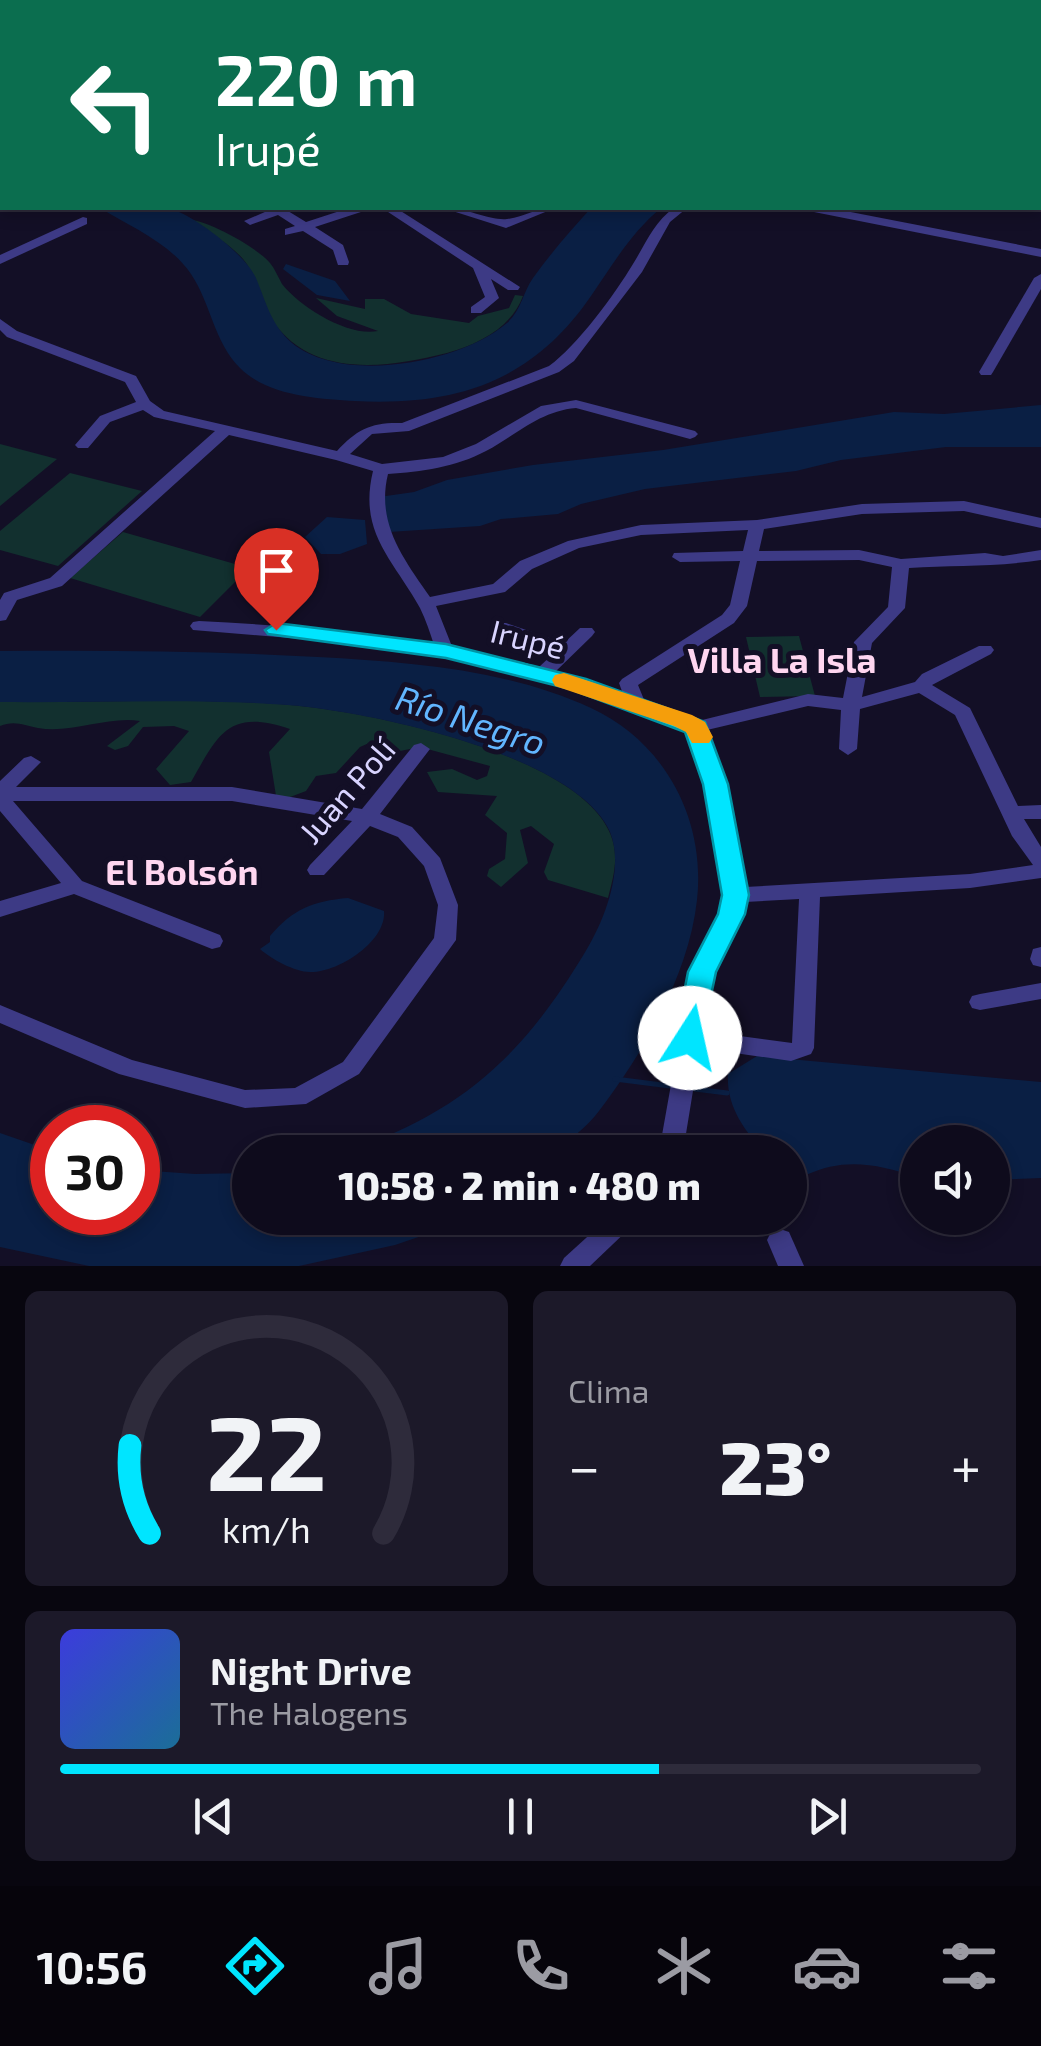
<!DOCTYPE html>
<html lang="es">
<meta charset="utf-8">
<style>
body{margin:0;font-family:"Exo 2",sans-serif;background:#1c1929;color:#f1f3f6;height:100vh;display:flex;flex-direction:column;font-size:38px;white-space:nowrap}
*{box-sizing:border-box;margin:0}
p{font-size:32px;color:#9b9ba3}
.icon{flex:none;width:55px;height:55px;fill:none;stroke:currentColor;stroke-width:2;stroke-linecap:round;stroke-linejoin:round}
.map{position:relative;height:1266px;overflow:hidden}
.drawer{display:flex;flex-direction:column;gap:25px;padding:25px;background:#08060f;flex:1}
.drawer>*{flex:none}
.guide{position:absolute;left:0px;top:0px;width:1042px;height:210px;box-shadow:0 5px 15px #0003,0 0 0 2px #2e2b3b;background:#0b6e4f;color:#fff;overflow:hidden}
.buttons{position:absolute;left:900px;top:1125px;display:grid;gap:20px}
.buttons a{display:grid;place-items:center;width:110px;height:110px;border-radius:50%;background:#0e0b1c;box-shadow:0 5px 15px #0003,0 0 0 2px #2e2b3b;font-size:50px}
.speed{position:absolute;left:30px;top:1105px;display:flex;gap:20px;font-size:50px;font-weight:700;text-align:center}
.speed>*{display:grid;place-content:center;width:130px;height:130px;border-radius:50%;background:#0e0b1c;box-shadow:0 5px 15px #0003,0 0 0 2px #2e2b3b;line-height:1}
.speed .limit{border:15px solid #d22;background:#fff;color:#111}
.pin{position:absolute;display:grid;place-items:center;width:85px;height:85px;color:#fff;margin:-102px -42px;border-radius:50% 50% 50% 0;rotate:-45deg;box-shadow:0 0 10px #0007}
.pin .icon{rotate:45deg}
.me{position:absolute;width:110px;margin:-55px;rotate:10deg;stroke-linejoin:round;filter:drop-shadow(0 0 8px #0008)}
.turn{display:flex;align-items:center;gap:35px;height:210px;padding:0 50px;font-size:45px}
.turn .icon{width:130px;height:130px;stroke-width:2.5}
.turn b{display:block;font-size:70px;line-height:85px}
.big{font-size:75px;font-weight:800;line-height:1.1}
.drawer .widget{flex:1;display:flex;flex-direction:column;justify-content:center;gap:15px;min-width:0;padding:0 35px;border-radius:15px;background:#1c1929}
.drawer .dial{align-items:center;gap:0}
.dial svg{height:260px;overflow:visible;fill:none;stroke:#2e2b3b;stroke-width:7;stroke-linecap:round;text-anchor:middle}
.dial text{fill:#f1f3f6;stroke:none}
.song{display:flex;align-items:center;gap:30px}
.cover{width:120px;height:120px;border-radius:15px;background:linear-gradient(135deg,hsl(240 70% 55%),hsl(200 70% 35%))}
.played{height:10px;border-radius:5px;background:linear-gradient(90deg,#00e5ff 65%,#2e2b3b 65%)}
.keys{display:flex;justify-content:space-around;direction:ltr}
.heat{display:flex;justify-content:space-between;align-items:center;font-size:55px;direction:ltr}
.drawer .tiles{flex:1;display:grid;gap:25px;grid-template-columns:1fr 1fr}
.widget:last-child{grid-column:span 2}
.trip{position:absolute;left:232px;top:1135px;width:575px;height:100px;border-radius:50px;background:#0e0b1c;box-shadow:0 5px 15px #0003,0 0 0 2px #2e2b3b;font-weight:800;line-height:100px;text-align:center}
.tab-bar{display:flex;height:160px;justify-content:space-around;align-items:center;background:#06040b;color:#9b9ba3}
.tab-bar .icon{width:70px;height:70px}
.tab-bar .current{color:#00e5ff}
.tab-bar b{font-size:45px;color:#f1f3f6}
.map>svg:first-child{display:block}
.green{fill:#12302f}
.water{fill:#0a1f44}
.lines{fill:none;stroke-linecap:round;stroke-linejoin:round}
.stream{stroke:#0a1f44;stroke-width:5}
.minor{fill:#3d3a85;fill-rule:evenodd}
.route{fill:#00e5ff;stroke:#0095a6;stroke-width:2.5}
.slow{fill:#f59e0b}
.labels{text-anchor:middle;dominant-baseline:central;stroke-width:10;stroke-linejoin:round;paint-order:stroke}
.street-label{font-size:32px;fill:#d9d4ff;stroke:#130f26}
.neighbourhood-label{font-size:35px;font-weight:bold;fill:#ffd6f0;stroke:#130f26}
.water-label{font-size:35px;font-style:italic;fill:#62b6ff;stroke:#130f26}
</style>
<div class="map">
<svg width="1041" height="1266" viewBox="0 0 1041 1266">
<rect width="100%" height="100%" fill="#130f26"/>
<g class="green">
<path d="M187,219C209,221 255,246 270,263C275,269 278,277 282,284C301,308 349,337 378,331L337,316L316,298L365,309V299H384L411,314L469,323L478,316L509,308L515,295L523,296C511,328 479,344 447,353C387,368 312,379 272,320C259,300 258,277 243,259C228,242 206,231 187,219Z"/>
<path d="M0,444L57,459L0,506Z"/>
<path d="M70,473L142,491L58,566L0,550V531Z"/>
<path d="M123,532L249,568L200,617L70,578Z"/>
<path d="M799,636L815,696L760,697L746,637Z"/>
<path d="M0,702C96,703 195,697 291,705C370,712 573,753 609,831C620,854 614,875 608,898L548,880L544,872L554,844L531,826L520,830L528,863L501,887L487,876L489,869L505,859L507,833L485,815L497,796L438,792L427,772L452,769L477,780L487,776L490,766L420,747L395,752L369,743L360,747L336,773L316,776L306,791L277,802L269,752L290,729C228,708 218,735 191,782L170,785L156,769L189,731L174,726L143,727L128,746L115,750L107,746L140,721C107,716 71,734 38,728C24,725 14,720 0,726Z"/>
</g>
<g class="water">
<path d="M100,208C120,207 149,202 168,208C193,214 245,254 256,278C266,302 271,325 292,343C343,385 460,363 507,323C521,311 523,292 533,278C551,253 571,230 591,208H661C631,233 613,264 591,296C532,382 456,406 355,401C318,399 268,396 240,368C214,342 211,304 191,274C170,243 131,227 100,208Z"/>
<path d="M286,264L335,281L350,301L317,295L283,269Z"/>
<path d="M1041,405V447H946L841,460L796,471L645,489L581,504L558,514L501,519L480,526L389,532L379,497L414,492L447,480L533,465L663,450L894,412L944,414Z"/>
<path d="M327,517L365,520L367,544L340,554H321L305,537Z"/>
<path d="M0,651C106,650 212,651 318,657C408,662 508,669 591,708C665,742 706,820 697,900C689,974 644,1052 599,1111C588,1126 570,1139 556,1152H346C461,1112 521,1058 584,954C604,922 625,869 610,832C576,754 366,711 288,705C193,698 96,703 0,702Z"/>
<path d="M348,898L384,911C387,941 338,973 310,972C295,972 271,959 260,949L270,942V936C293,909 313,901 348,898Z"/>
<path d="M757,1056L1041,1082V1178L993,1180L992,1142H918L917,1177C878,1164 844,1157 806,1175L790,1167V1152H765C744,1131 726,1105 728,1074Z"/>
<path d="M0,1133L52,1151V1212H138V1170L195,1174L250,1173V1218H461L442,1229L395,1245L299,1266H89L0,1247Z"/>
</g>
<g class="lines">
<g class="stream">
<path d="M615,1079L670,1086"/>
<path d="M695,1089L727,1093"/>
</g>
<g class="minor">
<path d="M56,0H78L80,2H59Z"/>
<path d="M774,0H787L789,2H777Z"/>
<path d="M2,19V25L0,26V20Z"/>
<path d="M0,49L2,50V56H0Z"/>
<rect x="0" y="77" width="2" height="6"/>
<rect x="0" y="132" width="2" height="6"/>
<rect x="1040" y="152" width="1" height="7"/>
<path d="M274,208H291L288,211L306,222L349,208H366L364,211L315,227L343,245L349,262L348,265H338L333,250L303,231L285,235V229L295,226L278,215L250,225L244,221Z"/>
<path d="M382,208H396L520,287L518,290H508L491,279L499,298L481,313H471V307L485,297L473,268Z"/>
<path d="M443,208C465,207 491,221 507,219C526,217 535,207 555,208L506,228Z"/>
<path d="M674,208H687L670,222L642,272L574,361L559,372L409,431L372,434L350,454L382,464L443,457L476,444L541,406L576,400L695,431L698,434L695,437L690,439L576,408C540,411 516,435 486,451C456,467 421,472 388,474C376,523 403,558 430,597L493,584L520,561L568,541L641,525L757,520L862,504L964,501L1041,518V528L964,511L862,514L764,529L759,551L859,550L901,559L985,553L1003,556L1041,550V560C997,567 953,565 909,568L905,608L872,643L862,697L915,682L922,674L979,646H991L994,650L991,654L932,685L970,708L1018,806L1041,805V819H1024L1041,847V878L970,888L820,897L814,1048L811,1054L791,1061L700,1048L683,1152H659L691,972L720,914L726,895L705,784L688,730L567,688L468,662L361,644L193,630L190,626L193,622L199,621C278,625 356,631 434,645C430,633 426,620 420,608C393,559 358,533 373,471L336,460L229,435L62,586L17,600L6,620L0,621V600L4,593L50,578L215,431L154,417L143,410L110,422L88,448H78L75,445L100,416L136,402L125,382L7,337L0,330V319L17,331L136,376L150,401L164,411L337,451C357,429 372,422 402,423L549,366C577,346 615,294 633,264C646,243 654,222 674,208ZM748,530L743,551L674,553L672,557L680,562L740,561L730,605L722,615L622,679L619,683L623,694L554,673L592,636L595,632L592,628H580L564,643L506,623H494L491,627L494,631L555,652L538,668L453,649L436,606L505,592L532,569L579,548L641,535ZM859,560L892,567L888,607L854,642L843,698L808,694L698,721L645,702L638,685L734,623L747,606L757,561ZM919,693L955,715L1012,836L1033,865L970,874L745,887L725,784L707,730L808,706L841,710L839,749L848,755L857,749L860,709ZM799,899L792,1043L703,1031L713,972L745,902Z"/>
<path d="M808,208H830L1041,249V257L814,212Z"/>
<path d="M83,217L87,218V224L0,264V255Z"/>
<path d="M1041,274V289L993,372L991,375H981L979,372L1034,278Z"/>
<path d="M421,743L430,749L380,814L412,827L440,858L458,905L456,940L359,1074L306,1104L245,1108L119,1074L0,1023V1005L132,1060L245,1090L295,1088L343,1062L434,938L438,905L424,866L398,837L370,826L324,875H310L307,870L310,865L352,821L232,801H13L82,881L220,935L223,941L220,947L212,949L74,894L0,917V901L61,883L0,811V781L24,758L31,756L41,762L16,787H232L362,809L414,745Z"/>
<path d="M1041,947V967L1033,965L1030,959L1033,949Z"/>
<path d="M1041,983V999L980,1010L972,1008L969,1002L972,996L980,994Z"/>
<path d="M608,1218H636L633,1225L590,1266H560L564,1258Z"/>
<path d="M721,1218H761L764,1224L761,1232L752,1235L724,1225Z"/>
<path d="M780,1229L789,1232L804,1266H778L767,1240L771,1232Z"/>
</g>
</g>
<path class="route" d="M276,623L446,644L586,679L705,722L728,784L749,895L745,914L716,972L700,1047L690,1050L680,1047L675,1038L688,972L718,914L722,895L703,784L685,732L570,689L446,658L268,634L265,630Z"/>
<path class="slow" d="M564,673L692,715L705,722L713,737L709,743H692L686,732L674,726L555,686L552,680L555,675Z"/>
<g class="labels">
<g class="street-label">
<text transform="translate(528 638) rotate(14)">Irupé</text>
<text transform="translate(346 790) rotate(-49)">Juan Polí</text>
</g>
<g class="neighbourhood-label">
<text x="782" y="659">Villa La Isla</text>
<text x="182" y="871">El Bolsón</text>
</g>
<g class="water-label">
<text transform="translate(471 719) rotate(18)">Río Negro</text>
</g>
</g>
</svg>
<div class="buttons">
<a><svg class="icon" aria-label="sound" viewBox="0 0 24 24"><path d="M4 9h4l5-4v14l-5-4H4zM17 9q2 3 0 6"/></svg></a>
</div>
<div class="speed"><div class="limit">30</div></div>
<div class="pin" style="left:276px;top:630px;background:#d93025"><svg class="icon" aria-label="arrive" viewBox="0 0 24 24"><path d="M6 21V4h12l-3 4 3 4H6"/></svg></div>
<svg class="me" style="left:690px;top:1038px" viewBox="-20 -20 40 40"><circle r="19" fill="#fff"/><path d="M0-13L10 11 0 6-10 11z" fill="#00e5ff"/></svg>
<div class="trip">10:58 · 2 min · 480 m</div>
<div class="guide">
<div class="turn"><svg class="icon" aria-label="left" viewBox="0 0 24 24"><path d="M17 20v-9H6M10 6l-5 5 5 5"/></svg><div><b>220 m</b>Irupé</div></div>
</div>
</div>
<section class="drawer">
<div class="tiles">
<div class="widget dial"><svg viewBox="0 0 100 80">
<path d="M14 69A42 42 0 1 1 86 69"/>
<path d="M14 69A42 42 0 0 1 8 42" stroke="#00e5ff"/>
<text x="50" y="56" font-size="32" font-weight="700">22</text>
<text x="50" y="72" font-size="11">km/h</text>
</svg></div>
<div class="widget"><p>Clima</p>
<div class="heat"><a>−</a><b class="big">23°</b><a>+</a></div>
</div>
<div class="widget">
<div class="song"><i class="cover"></i><div><b>Night Drive</b><p>The Halogens</p></div></div>
<div class="played"></div>
<div class="keys"><svg class="icon" aria-label="previous" viewBox="0 0 24 24"><path d="M18 5L8 12l10 7zM5 5v14"/></svg><svg class="icon" aria-label="pause" viewBox="0 0 24 24"><path d="M8 5v14M16 5v14"/></svg><svg class="icon" aria-label="next" viewBox="0 0 24 24"><path d="M6 5l10 7-10 7zM19 5v14"/></svg></div>
</div>
</div>
</section>
<nav class="tab-bar">
<b>10:56</b>
<svg class="icon current" aria-label="directions" viewBox="0 0 24 24"><path d="M12 3l9 9-9 9-9-9zM9 14v-3h6M13 9l2 2-2 2"/></svg>
<svg class="icon" aria-label="music" viewBox="0 0 24 24"><path d="M9 18V5l10-2v13"/><circle cx="6" cy="18" r="3"/><circle cx="16" cy="16" r="3"/></svg>
<svg class="icon" aria-label="phone" viewBox="0 0 24 24"><path d="M5 4h4l2 5-3 2q2 4 5 5l2-3 5 2v4C11 20 4 13 5 4z"/></svg>
<svg class="icon" aria-label="climate" viewBox="0 0 24 24"><path d="M12 3v18M4 7l16 10M4 17L20 7"/></svg>
<svg class="icon" aria-label="car" viewBox="0 0 24 24"><path d="M5 17H2v-5l4-1 3-4h7l3 4 3 1v5h-3M9 17h6M6 11h13"/><circle cx="7" cy="17" r="2"/><circle cx="17" cy="17" r="2"/></svg>
<svg class="icon" aria-label="filters" viewBox="0 0 24 24"><path d="M4 7h16M4 17h16"/><circle cx="9" cy="7" r="2"/><circle cx="15" cy="17" r="2"/></svg>
</nav>
